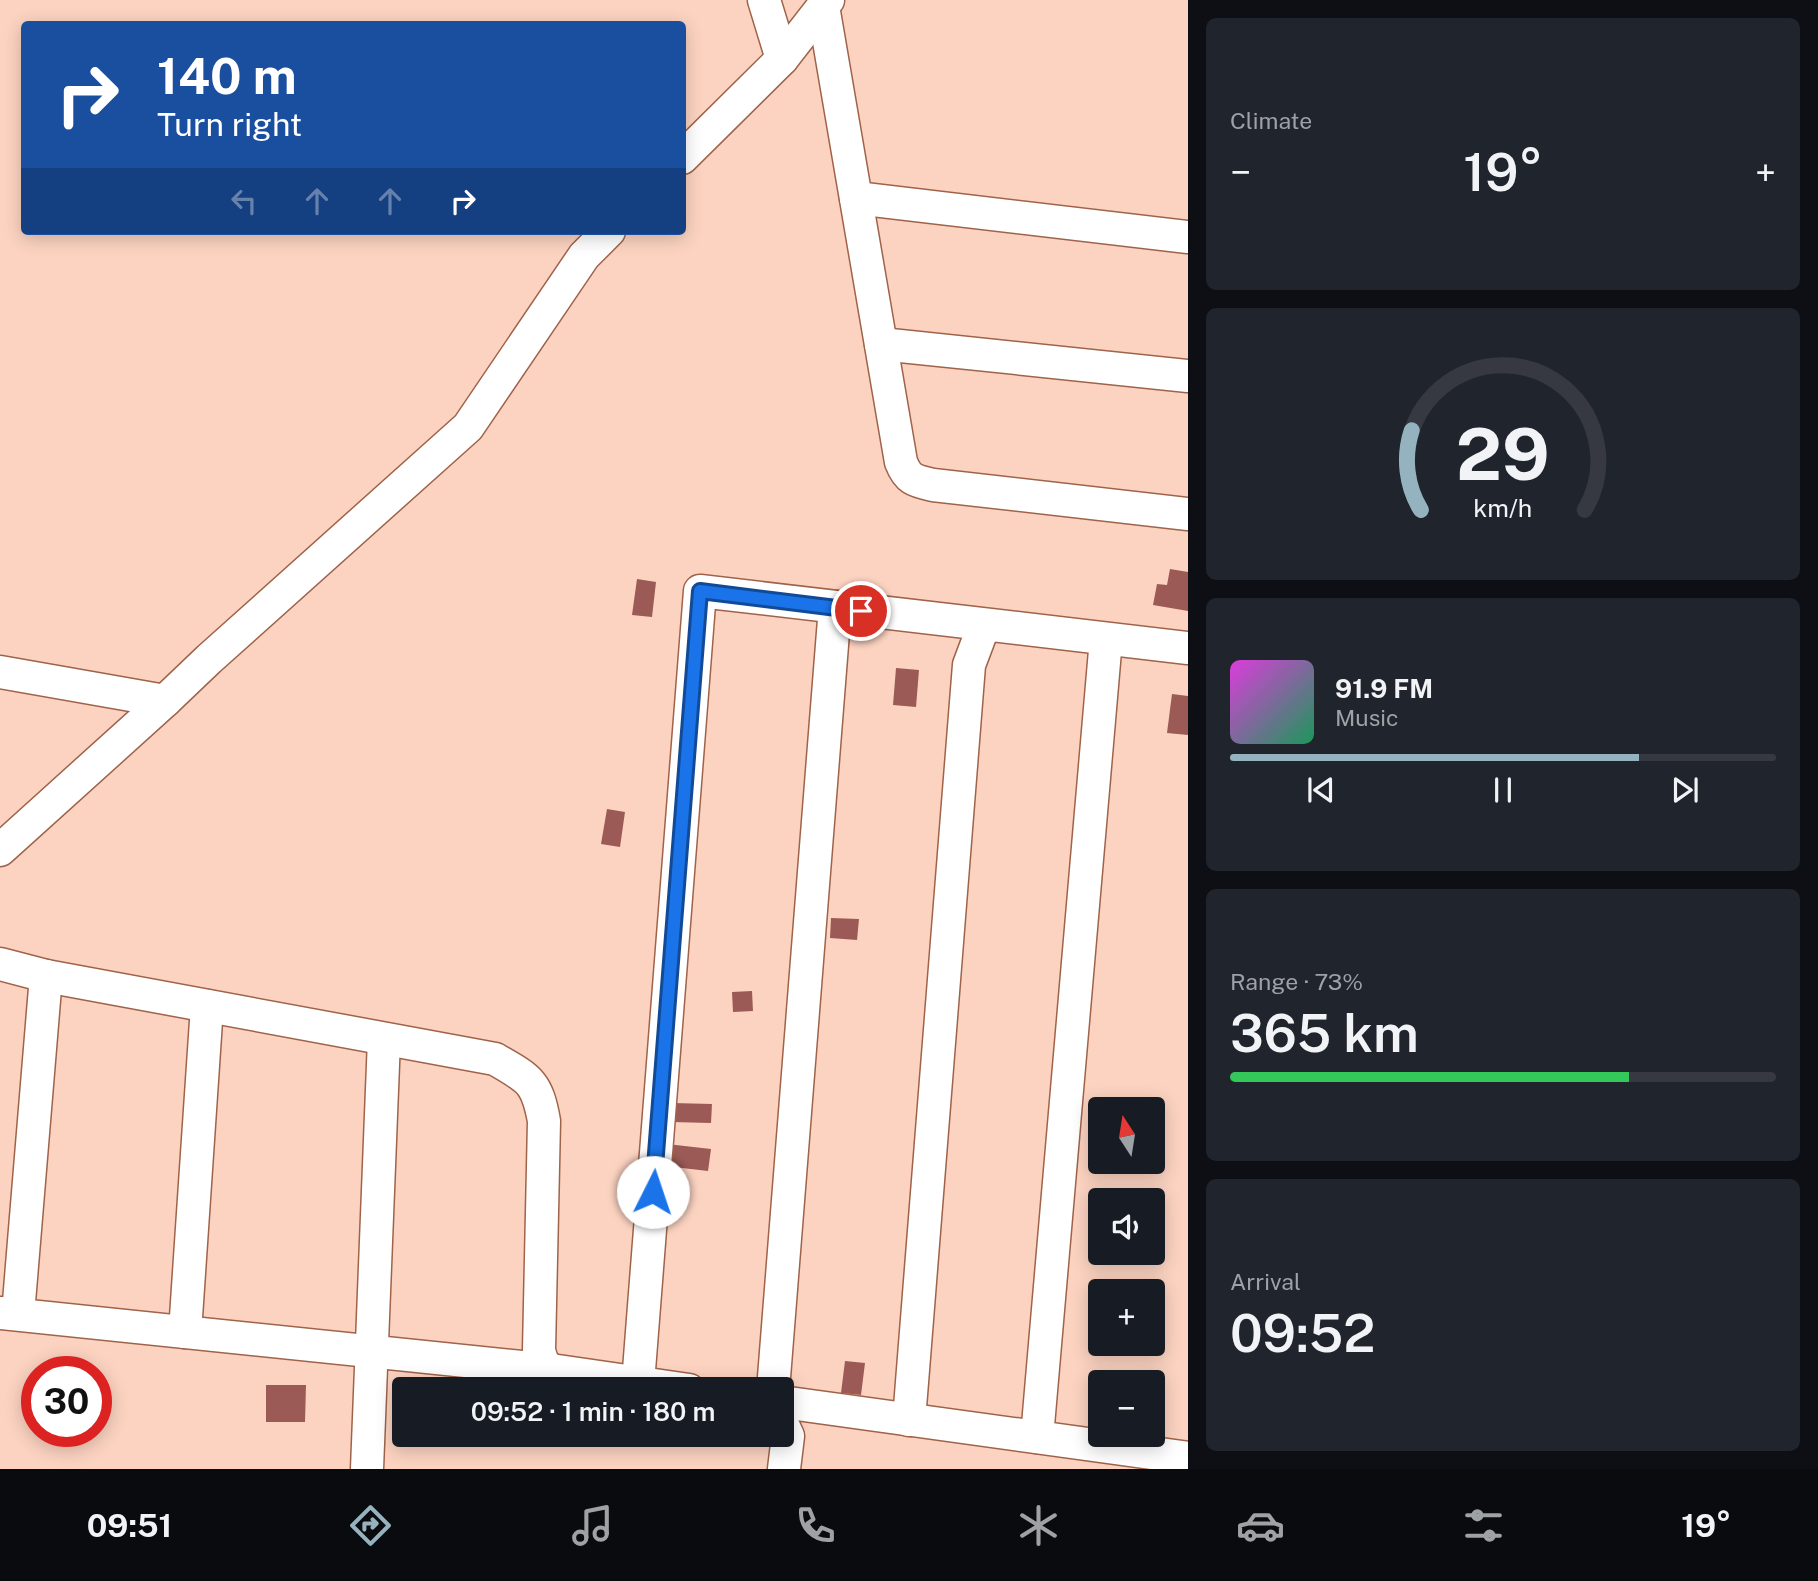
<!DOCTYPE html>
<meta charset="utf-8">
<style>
body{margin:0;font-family:"Public Sans",sans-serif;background:#20242c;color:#f1f3f6;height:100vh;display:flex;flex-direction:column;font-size:26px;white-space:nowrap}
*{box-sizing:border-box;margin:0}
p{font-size:23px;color:#9ea1a6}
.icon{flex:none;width:38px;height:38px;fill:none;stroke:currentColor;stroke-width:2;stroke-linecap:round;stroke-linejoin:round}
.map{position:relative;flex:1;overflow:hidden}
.details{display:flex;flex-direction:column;gap:18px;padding:18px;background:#0d0f14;width:630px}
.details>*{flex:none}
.hud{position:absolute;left:21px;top:21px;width:665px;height:214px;border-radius:7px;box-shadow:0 4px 18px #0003;background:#1a4fa0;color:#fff;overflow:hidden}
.needle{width:46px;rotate:348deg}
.tools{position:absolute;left:1088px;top:1097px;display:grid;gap:14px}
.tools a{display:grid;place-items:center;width:77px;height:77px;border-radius:7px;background:#171b24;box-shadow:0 4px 18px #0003;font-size:35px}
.speed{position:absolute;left:21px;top:1356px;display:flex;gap:14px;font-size:35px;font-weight:700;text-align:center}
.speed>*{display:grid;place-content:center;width:91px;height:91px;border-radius:50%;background:#171b24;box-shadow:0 4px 18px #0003;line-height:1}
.speed .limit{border:10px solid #d22;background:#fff;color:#111}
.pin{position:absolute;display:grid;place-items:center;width:60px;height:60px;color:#fff;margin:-30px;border:4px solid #fff;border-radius:50%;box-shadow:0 2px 7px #0007}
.me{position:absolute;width:77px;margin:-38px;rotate:4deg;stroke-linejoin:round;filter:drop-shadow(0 0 5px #0008)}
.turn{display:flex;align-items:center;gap:24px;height:147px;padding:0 21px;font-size:32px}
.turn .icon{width:91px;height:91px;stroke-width:2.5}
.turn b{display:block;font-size:49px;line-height:60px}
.lanes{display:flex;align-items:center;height:66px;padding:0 21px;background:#0003;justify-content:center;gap:35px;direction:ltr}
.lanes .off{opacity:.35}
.big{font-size:52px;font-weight:600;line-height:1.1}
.details .widget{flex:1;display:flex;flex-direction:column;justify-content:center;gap:10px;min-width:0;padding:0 24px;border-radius:10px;background:#20242c}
.details .dial{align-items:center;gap:0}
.dial svg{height:182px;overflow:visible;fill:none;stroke:#363941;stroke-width:7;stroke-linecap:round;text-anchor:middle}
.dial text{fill:#f1f3f6;stroke:none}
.song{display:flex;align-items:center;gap:21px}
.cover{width:84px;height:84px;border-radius:10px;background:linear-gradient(135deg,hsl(300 70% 55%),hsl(150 70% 35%))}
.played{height:7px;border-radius:4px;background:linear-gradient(90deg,#95b3be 75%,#363941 75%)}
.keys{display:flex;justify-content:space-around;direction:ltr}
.heat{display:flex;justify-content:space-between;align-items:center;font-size:38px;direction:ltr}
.charge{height:10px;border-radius:5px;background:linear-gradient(90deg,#34c759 73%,#363941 0)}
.trip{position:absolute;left:392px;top:1377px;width:402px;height:70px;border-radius:7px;background:#171b24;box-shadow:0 4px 18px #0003;font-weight:600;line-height:70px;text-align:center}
.tab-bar{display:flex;height:112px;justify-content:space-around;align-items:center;background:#090b0e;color:#9ea1a6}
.tab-bar .icon{width:49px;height:49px}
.tab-bar .current{color:#95b3be}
.tab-bar b{font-size:32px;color:#f1f3f6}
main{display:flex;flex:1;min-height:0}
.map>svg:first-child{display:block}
.building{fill:#9b5a56}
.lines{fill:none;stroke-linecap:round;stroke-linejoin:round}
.minor-casing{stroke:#9f6349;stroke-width:35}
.minor{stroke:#fff;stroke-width:32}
.route-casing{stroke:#114b97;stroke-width:18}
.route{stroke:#1a73e8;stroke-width:12}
</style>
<main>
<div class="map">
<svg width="1188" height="1469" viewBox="0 0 1188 1469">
<rect width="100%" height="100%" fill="#fcd3c1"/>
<g class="building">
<path d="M1170,569L1188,572V611L1153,605L1157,584L1167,585Z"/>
<path d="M637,579L656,582L652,617L632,615Z"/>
<path d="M896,668L919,670L916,707L893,705Z"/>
<path d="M1172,694L1188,696V735L1167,733Z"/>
<path d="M607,809L625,812L620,847L601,844Z"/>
<path d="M831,918L859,919L857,940L830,938Z"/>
<path d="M752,991L753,1011L733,1012L732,992Z"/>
<path d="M672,1103L712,1104L711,1123L671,1122Z"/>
<path d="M667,1144L711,1149L708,1171L665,1166Z"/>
<path d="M845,1361L865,1363L861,1395L841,1393Z"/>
<path d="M266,1385H306L305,1422H266Z"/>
</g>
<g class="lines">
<g class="minor-casing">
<g id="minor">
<path d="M764,0L782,59"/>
<path d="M823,6L901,462C908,480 915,481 933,485L1188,514"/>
<path d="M682,158L782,59L828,0"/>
<path d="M856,198L1188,237"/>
<path d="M881,344L1188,376"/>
<path d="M0,672L165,701"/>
<path d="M0,850L165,701L209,659L468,427L584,256L609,231"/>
<path d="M0,964L46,976L495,1059C530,1079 537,1082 544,1121L539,1350C541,1359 543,1365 551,1370"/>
<path d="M0,1313L551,1370L689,1390"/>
<path d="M18,1314L46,976"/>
<path d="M185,1332L207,1006"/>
<path d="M638,1383L700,591L1188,648"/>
<path d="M773,1390L835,607"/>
<path d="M782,1402L1188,1458"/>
<path d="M909,1420L969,665L984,625"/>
<path d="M782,1423L788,1436L784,1469"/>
<path d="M1037,1437L1106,639"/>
<path d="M367,1469L384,1039"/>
</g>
</g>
<use href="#minor" class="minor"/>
</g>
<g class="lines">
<g class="route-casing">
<path id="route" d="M653,1192L700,591L861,611"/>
</g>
<use href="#route" class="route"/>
</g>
</svg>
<div class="tools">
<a><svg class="needle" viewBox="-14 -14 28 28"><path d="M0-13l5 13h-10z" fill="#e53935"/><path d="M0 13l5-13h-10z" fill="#9ea1a6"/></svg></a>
<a><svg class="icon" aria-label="sound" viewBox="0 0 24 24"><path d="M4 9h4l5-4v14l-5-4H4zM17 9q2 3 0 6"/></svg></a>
<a>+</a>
<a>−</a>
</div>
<div class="speed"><div class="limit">30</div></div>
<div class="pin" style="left:861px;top:611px;background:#d93025"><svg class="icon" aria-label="arrive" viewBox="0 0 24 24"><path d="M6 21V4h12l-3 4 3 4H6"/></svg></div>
<svg class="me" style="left:653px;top:1192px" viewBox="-20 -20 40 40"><circle r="19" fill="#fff"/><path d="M0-13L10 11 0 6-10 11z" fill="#1a73e8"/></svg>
<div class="trip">09:52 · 1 min · 180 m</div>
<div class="hud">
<div class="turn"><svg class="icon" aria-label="right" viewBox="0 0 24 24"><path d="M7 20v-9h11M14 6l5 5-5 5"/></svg><div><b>140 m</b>Turn right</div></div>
<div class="lanes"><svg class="icon off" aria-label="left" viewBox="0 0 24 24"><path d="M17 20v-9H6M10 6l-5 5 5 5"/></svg><svg class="icon off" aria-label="ahead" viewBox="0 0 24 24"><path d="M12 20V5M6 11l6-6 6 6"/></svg><svg class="icon off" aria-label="ahead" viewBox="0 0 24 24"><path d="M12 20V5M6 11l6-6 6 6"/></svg><svg class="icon" aria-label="right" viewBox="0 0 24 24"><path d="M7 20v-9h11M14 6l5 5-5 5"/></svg></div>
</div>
</div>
<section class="details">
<div class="widget"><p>Climate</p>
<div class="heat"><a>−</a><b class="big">19°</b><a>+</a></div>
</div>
<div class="widget dial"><svg viewBox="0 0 100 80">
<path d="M14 69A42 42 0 1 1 86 69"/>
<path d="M14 69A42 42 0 0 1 10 34" stroke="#95b3be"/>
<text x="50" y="56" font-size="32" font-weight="700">29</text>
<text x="50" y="72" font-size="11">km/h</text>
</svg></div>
<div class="widget">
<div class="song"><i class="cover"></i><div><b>91.9 FM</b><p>Music</p></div></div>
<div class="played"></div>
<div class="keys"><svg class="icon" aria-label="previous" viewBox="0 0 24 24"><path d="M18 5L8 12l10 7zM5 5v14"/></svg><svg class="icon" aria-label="pause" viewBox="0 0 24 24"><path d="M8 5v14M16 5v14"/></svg><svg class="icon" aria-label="next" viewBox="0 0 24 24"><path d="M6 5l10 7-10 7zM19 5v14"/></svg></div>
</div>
<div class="widget"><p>Range · 73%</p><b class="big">365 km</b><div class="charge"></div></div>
<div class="widget"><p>Arrival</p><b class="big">09:52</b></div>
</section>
</main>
<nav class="tab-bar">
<b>09:51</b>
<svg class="icon current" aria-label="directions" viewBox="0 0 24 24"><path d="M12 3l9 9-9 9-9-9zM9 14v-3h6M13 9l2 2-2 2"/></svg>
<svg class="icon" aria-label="music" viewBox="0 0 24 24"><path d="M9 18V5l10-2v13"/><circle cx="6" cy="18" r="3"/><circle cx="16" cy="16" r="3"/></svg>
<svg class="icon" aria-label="phone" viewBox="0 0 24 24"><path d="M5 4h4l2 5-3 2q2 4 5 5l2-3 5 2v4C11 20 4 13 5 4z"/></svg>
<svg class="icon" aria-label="climate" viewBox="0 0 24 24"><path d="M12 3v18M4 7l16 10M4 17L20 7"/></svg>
<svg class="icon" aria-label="car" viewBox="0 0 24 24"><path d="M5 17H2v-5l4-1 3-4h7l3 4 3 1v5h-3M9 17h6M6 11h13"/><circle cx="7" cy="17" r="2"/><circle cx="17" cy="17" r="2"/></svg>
<svg class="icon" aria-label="filters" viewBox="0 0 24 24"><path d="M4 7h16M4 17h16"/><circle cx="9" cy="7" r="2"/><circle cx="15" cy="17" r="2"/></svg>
<b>19°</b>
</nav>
